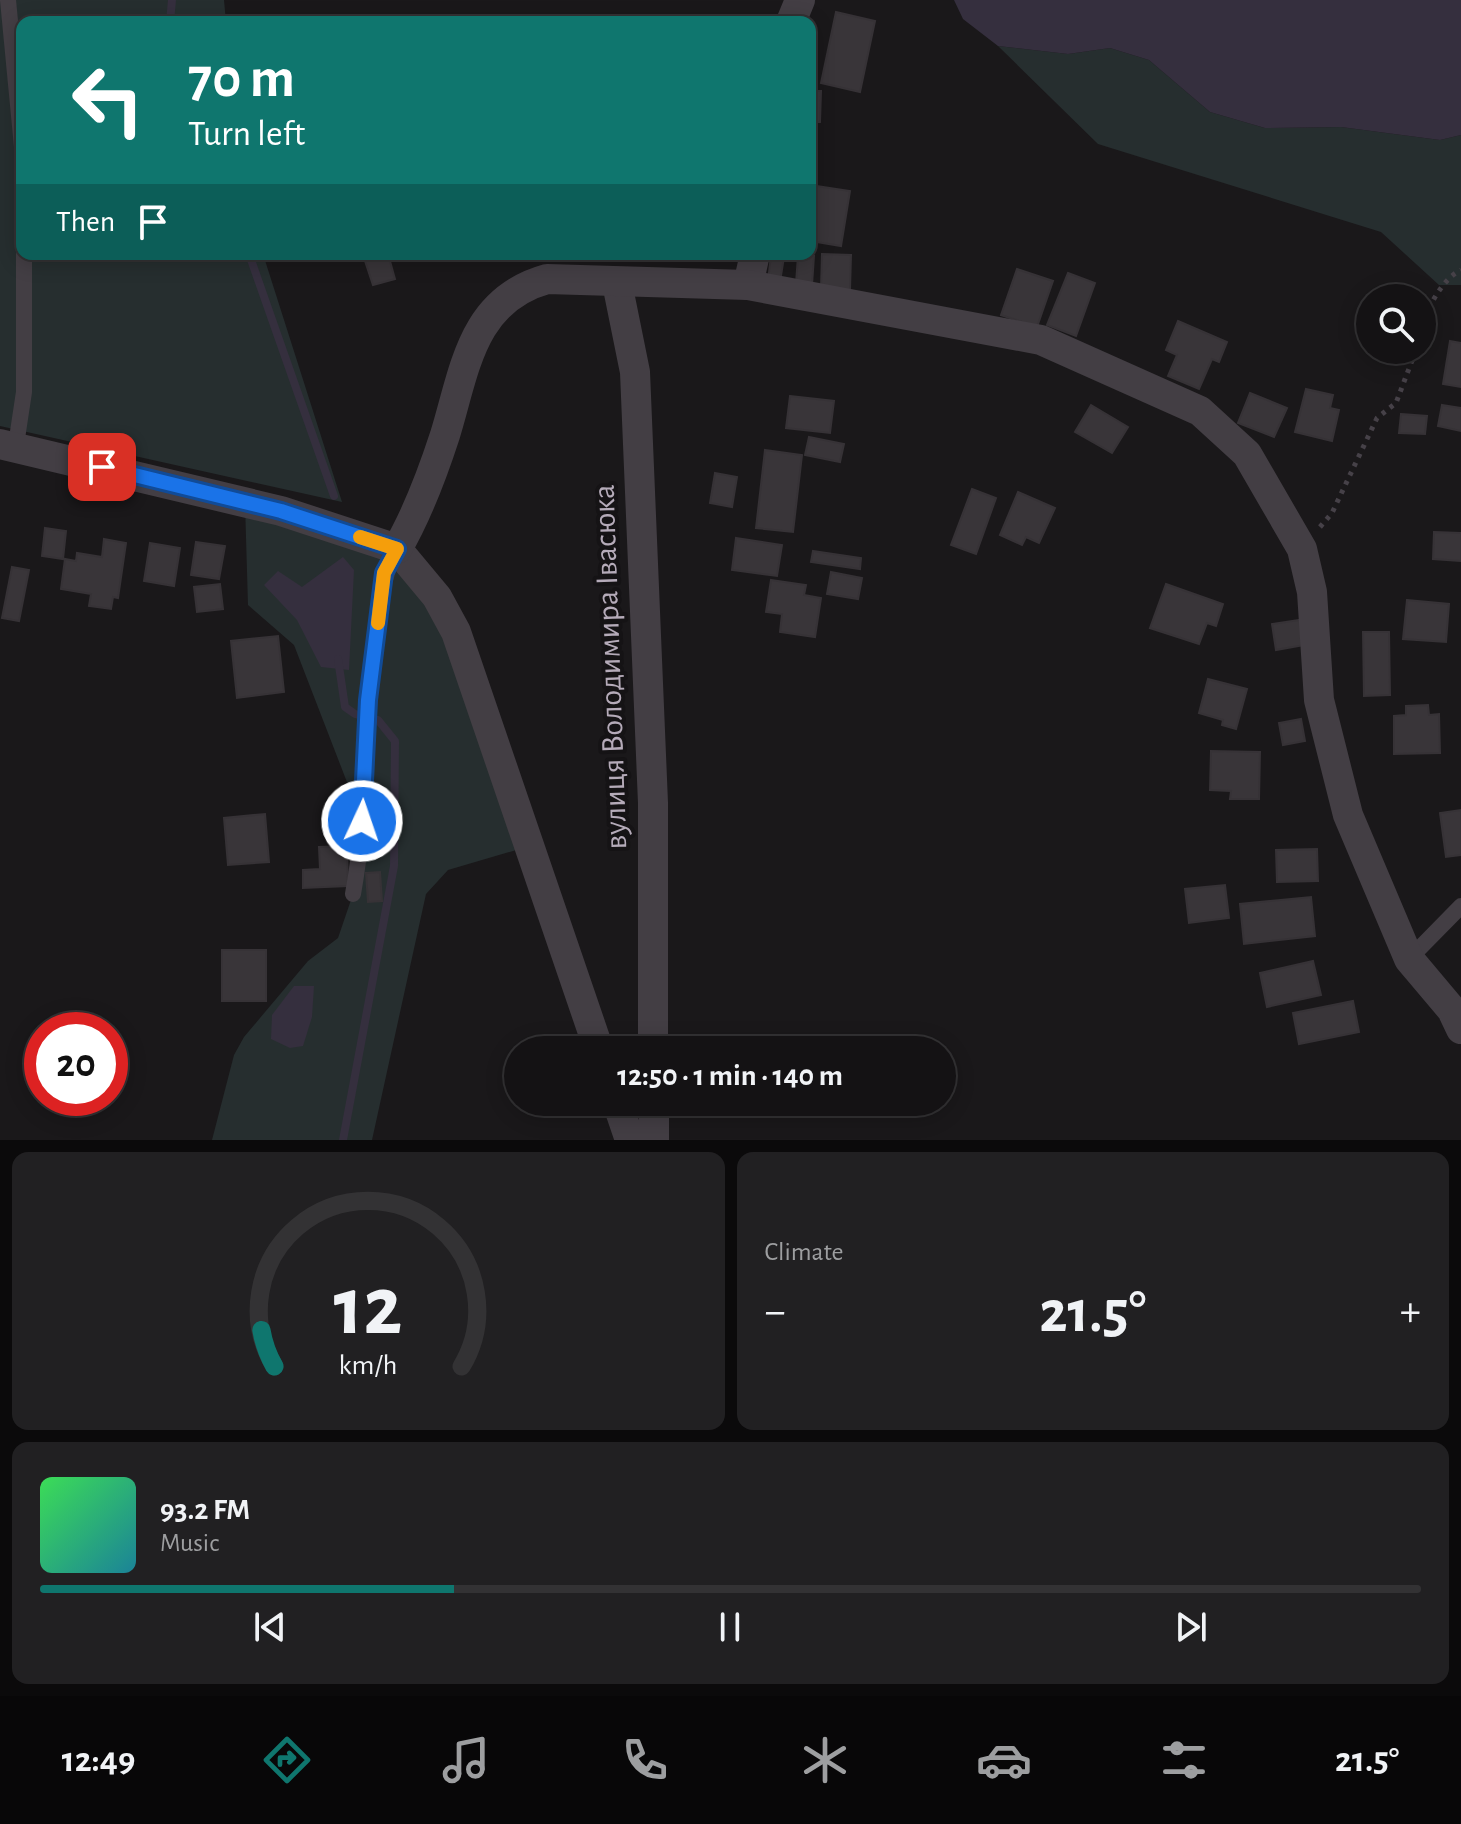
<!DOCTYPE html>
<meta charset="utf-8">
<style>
body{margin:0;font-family:"Alegreya Sans",sans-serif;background:#212022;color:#f1f3f6;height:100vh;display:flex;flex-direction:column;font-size:30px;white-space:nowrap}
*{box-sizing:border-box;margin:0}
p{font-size:26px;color:#9d9ea0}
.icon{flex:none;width:44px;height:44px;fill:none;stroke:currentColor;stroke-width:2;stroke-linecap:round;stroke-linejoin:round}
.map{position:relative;height:1140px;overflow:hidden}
.details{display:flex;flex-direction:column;gap:12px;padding:12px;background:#0b0a0b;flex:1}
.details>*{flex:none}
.banner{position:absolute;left:16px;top:16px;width:800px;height:244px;border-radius:16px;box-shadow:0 4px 20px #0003,0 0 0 2px #333234;background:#0f766e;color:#fff;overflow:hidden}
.tools{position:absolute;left:1356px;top:284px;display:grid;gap:16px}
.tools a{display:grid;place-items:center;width:80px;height:80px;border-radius:50%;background:#141214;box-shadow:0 4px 20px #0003,0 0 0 2px #333234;font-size:40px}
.speed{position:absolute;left:24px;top:1012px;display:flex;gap:16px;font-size:40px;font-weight:700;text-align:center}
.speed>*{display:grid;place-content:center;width:104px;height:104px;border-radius:50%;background:#141214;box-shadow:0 4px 20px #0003,0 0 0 2px #333234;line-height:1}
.speed .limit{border:12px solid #d22;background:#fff;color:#111}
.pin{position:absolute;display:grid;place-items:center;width:68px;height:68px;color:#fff;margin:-34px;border-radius:16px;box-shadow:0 4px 12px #0006}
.me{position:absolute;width:88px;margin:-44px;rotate:3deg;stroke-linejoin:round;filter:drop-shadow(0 0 6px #0008)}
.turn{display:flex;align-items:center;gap:28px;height:168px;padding:0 40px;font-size:36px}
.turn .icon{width:104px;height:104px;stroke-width:2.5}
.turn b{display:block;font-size:56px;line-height:68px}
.then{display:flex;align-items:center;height:76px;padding:0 40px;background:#0003;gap:16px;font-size:30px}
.big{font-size:60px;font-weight:600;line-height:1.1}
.details .tile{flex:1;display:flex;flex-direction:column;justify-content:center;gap:12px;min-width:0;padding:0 28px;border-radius:16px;background:#212022}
.details .dial{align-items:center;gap:0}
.dial svg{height:208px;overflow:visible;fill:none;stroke:#333234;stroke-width:7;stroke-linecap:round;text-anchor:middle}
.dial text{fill:#f1f3f6;stroke:none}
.song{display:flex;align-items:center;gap:24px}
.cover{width:96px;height:96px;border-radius:12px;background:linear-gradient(135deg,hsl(130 70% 55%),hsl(190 70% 35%))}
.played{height:8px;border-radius:4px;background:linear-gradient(90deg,#0f766e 30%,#333234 30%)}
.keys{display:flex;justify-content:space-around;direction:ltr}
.heat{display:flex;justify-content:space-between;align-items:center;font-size:44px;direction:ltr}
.details .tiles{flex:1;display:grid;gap:12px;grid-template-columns:1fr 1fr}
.tile:last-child{grid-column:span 2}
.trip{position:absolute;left:504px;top:1036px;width:452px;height:80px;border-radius:40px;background:#141214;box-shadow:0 4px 20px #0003,0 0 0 2px #333234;font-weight:600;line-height:80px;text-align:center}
.dock{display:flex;height:128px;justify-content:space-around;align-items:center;background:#080708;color:#9d9ea0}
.dock .icon{width:56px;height:56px}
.dock .active{color:#0f766e}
.dock b{font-size:36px;color:#f1f3f6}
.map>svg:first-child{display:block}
.green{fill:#262e2f}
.water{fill:#352f3e}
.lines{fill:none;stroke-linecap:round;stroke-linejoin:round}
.stream{stroke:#352f3e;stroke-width:8}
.building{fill:#393539;stroke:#363236;stroke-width:2}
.path{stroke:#464148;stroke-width:5;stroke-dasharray:4 6;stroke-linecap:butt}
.service{stroke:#433e44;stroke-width:16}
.minor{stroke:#433e44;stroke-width:30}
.route-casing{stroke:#114b97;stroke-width:20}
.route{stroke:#1a73e8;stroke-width:14}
.slow{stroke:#f59e0b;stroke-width:14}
.labels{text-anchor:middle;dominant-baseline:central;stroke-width:8;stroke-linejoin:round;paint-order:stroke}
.street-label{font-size:32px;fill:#b5abb9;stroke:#151315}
</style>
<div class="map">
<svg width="1461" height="1140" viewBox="0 0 1461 1140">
<rect width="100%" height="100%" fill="#1a181a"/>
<g class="green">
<path d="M0,0H224L226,22H22V254H263L342,502L0,426Z"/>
<path d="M998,46L1068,54L1110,48L1149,60L1210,112L1265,128L1341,127L1440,140L1461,135V285H1439L1381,232L1098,144Z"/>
<path d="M245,503L397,549L437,597L530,846L448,870L426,894L372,1140H212L234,1055L244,1037L308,961L338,938L353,894L362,821L294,645L248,605Z"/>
</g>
<g class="water">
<path d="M954,0H1461V135L1440,140L1341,127L1265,128L1210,112L1149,60L1110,48L1068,54L998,46L963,19Z"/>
<path d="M343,557L354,570L349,670L321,667L297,620L264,585L278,571L302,587Z"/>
<path d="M294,986H314L312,1017L303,1046L290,1048L271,1039L272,1015Z"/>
</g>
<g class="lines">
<g class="stream">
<path d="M170,22L172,0"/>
<path d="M249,254L334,496"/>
<path d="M338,659L345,707L355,714L378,720L395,741L394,866L343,1140"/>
</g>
</g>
<g class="building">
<path d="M836,12L875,21L860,92L821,83Z"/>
<path d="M810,91H821L820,122H810Z"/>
<path d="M810,185L850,191L841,246L810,241Z"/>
<path d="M377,254H388L395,279L373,285L364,258Z"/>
<path d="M822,254L851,255L850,290L821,289Z"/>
<path d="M771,255L784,257L780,282L768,281Z"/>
<path d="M798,255L814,256L812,285L796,284Z"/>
<path d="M1017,269L1053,281L1037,327L1001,315Z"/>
<path d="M1068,273L1095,283L1076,336L1047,325Z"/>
<path d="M1178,321L1227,342L1219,362L1212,359L1199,389L1168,376L1177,355L1166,350Z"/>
<path d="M1450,341L1461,343V387L1443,384Z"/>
<path d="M1306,389L1333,395L1330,408L1339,410L1332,441L1295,432Z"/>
<path d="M1250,393L1287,408L1274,437L1238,423Z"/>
<path d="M790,396L834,401L830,433L786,428Z"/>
<path d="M1091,405L1128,427L1112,453L1075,432Z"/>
<path d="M1442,405L1461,408V431L1438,426Z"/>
<path d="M1401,414L1427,416L1425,434L1399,433Z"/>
<path d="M809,437L844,444L840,462L805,455Z"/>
<path d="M765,450L802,455L793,532L756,528Z"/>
<path d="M715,473L737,477L732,507L710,503Z"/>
<path d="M972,489L996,498L976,554L951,545Z"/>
<path d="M1018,492L1055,508L1039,543L1026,537L1022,545L1000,535Z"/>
<path d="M45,528L66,531L63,559L42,556Z"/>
<path d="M1434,532L1461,533V561L1433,559Z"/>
<path d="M736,538L782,545L777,576L732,570Z"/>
<path d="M104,539L126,543L118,598L113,597L111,609L89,606L91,594L61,589L65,559L76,561L77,553L102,557Z"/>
<path d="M196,542L225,546L219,579L191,575Z"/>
<path d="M150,543L180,548L174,586L144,581Z"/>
<path d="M813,551L861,558L860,569L811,562Z"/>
<path d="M12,567L29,570L19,621L2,618Z"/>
<path d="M831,572L862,578L858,599L827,594Z"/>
<path d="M771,580L806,585L804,595L821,598L815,637L780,632L782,614L766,612Z"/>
<path d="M220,584L223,609L197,612L194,587Z"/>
<path d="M1166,584L1223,604L1216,626L1207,623L1199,644L1150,628Z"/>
<path d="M1407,600L1449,604L1446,642L1403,639Z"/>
<path d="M1306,619L1310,644L1276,650L1272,624Z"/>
<path d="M1363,632H1389L1390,695L1364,696Z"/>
<path d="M278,636L284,692L237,698L231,641Z"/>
<path d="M1208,679L1247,689L1236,729L1222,725L1223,720L1199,713Z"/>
<path d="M1428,705L1429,715L1439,714L1440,753L1394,754V716L1406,715V706Z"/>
<path d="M1301,719L1305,741L1283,745L1279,723Z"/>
<path d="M1211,751L1260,752L1259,799H1230L1231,791L1210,790Z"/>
<path d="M1461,810V855L1446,857L1440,813Z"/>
<path d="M265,814L269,862L228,865L224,818Z"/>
<path d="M347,846L348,886L303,888V870L320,869L319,847Z"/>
<path d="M1317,849L1318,881L1277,882L1276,850Z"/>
<path d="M380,872L382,901L368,902L366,873Z"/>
<path d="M1225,885L1229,918L1189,923L1185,889Z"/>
<path d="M1311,897L1315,936L1244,944L1240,904Z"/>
<rect x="222" y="950" width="44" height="51"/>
<path d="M1313,961L1321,995L1267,1007L1260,973Z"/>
<path d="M1353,1001L1359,1032L1299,1044L1293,1013Z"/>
</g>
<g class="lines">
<g class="path">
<path d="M1422,327C1427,308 1443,278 1461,270"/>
<path d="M1320,527L1332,513L1377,418L1396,403L1416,350"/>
</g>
<g class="service">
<path d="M8,0L22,147"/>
<path d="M16,445L24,392V254"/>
<path d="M353,894C368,812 364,727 375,644C379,610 381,579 397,549"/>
<path d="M1409,959L1461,906"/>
</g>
<g class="minor">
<path d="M791,22L800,0"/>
<path d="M617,283L635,372L653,803V1050"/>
<path d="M748,285L755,254"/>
<path d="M0,444L281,511L397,549L437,597L456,632L599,1050"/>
<path d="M397,549C418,513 432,475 445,435C465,370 471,300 547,279L748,285L1041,340L1200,411L1247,454L1302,549L1312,592L1319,700L1348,815L1409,959L1452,1010L1461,1029"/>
<path d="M617,1102L630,1140"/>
<path d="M654,1102V1140"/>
</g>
</g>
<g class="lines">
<g class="route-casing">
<path id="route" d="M102,467L281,511L397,549L384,573L368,700L362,821"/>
</g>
<use href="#route" class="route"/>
<path class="slow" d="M360,537L397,549L384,573L378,623"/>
</g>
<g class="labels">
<g class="street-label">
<text transform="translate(610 667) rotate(-92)">вулиця Володимира Івасюка</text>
</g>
</g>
</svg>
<div class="tools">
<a><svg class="icon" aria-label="search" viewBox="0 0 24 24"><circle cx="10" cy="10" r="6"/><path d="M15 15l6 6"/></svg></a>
</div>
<div class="speed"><div class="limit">20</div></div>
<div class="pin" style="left:102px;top:467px;background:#d93025"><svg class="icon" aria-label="arrive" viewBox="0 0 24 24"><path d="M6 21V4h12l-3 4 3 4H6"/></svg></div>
<svg class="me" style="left:362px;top:821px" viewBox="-20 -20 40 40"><circle r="17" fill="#1a73e8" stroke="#fff" stroke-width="3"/><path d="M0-11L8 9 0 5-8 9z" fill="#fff"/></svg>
<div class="trip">12:50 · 1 min · 140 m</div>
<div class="banner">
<div class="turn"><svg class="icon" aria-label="left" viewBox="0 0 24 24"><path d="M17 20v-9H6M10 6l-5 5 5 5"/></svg><div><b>70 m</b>Turn left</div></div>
<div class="then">Then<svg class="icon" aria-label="arrive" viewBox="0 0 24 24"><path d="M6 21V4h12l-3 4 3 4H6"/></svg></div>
</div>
</div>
<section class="details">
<div class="tiles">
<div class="tile dial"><svg viewBox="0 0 100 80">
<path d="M14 69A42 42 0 1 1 86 69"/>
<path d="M14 69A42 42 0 0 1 9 55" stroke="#0f766e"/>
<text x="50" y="56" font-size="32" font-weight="700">12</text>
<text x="50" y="72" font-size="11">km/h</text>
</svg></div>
<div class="tile"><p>Climate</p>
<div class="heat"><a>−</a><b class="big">21.5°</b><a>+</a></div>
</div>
<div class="tile">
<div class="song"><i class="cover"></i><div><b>93.2 FM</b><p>Music</p></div></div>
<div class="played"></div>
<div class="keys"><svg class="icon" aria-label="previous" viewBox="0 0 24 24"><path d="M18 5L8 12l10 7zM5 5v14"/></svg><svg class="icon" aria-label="pause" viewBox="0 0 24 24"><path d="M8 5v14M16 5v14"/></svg><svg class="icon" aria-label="next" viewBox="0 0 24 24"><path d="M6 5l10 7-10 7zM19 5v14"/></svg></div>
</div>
</div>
</section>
<nav class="dock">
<b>12:49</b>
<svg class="icon active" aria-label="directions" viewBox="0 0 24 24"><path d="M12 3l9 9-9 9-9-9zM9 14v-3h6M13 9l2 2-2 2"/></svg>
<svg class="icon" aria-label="music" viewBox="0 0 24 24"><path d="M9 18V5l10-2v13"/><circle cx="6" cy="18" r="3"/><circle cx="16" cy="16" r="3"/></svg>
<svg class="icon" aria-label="phone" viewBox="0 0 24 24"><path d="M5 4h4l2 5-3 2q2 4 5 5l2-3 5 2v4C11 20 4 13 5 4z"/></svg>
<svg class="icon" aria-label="climate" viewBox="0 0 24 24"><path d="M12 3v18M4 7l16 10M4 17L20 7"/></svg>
<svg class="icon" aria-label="car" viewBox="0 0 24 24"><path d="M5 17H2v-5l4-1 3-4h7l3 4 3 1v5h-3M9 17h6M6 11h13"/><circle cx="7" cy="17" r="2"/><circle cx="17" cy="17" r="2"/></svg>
<svg class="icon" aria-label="filters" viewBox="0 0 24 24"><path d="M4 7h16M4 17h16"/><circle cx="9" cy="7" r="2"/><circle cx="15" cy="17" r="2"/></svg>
<b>21.5°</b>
</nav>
